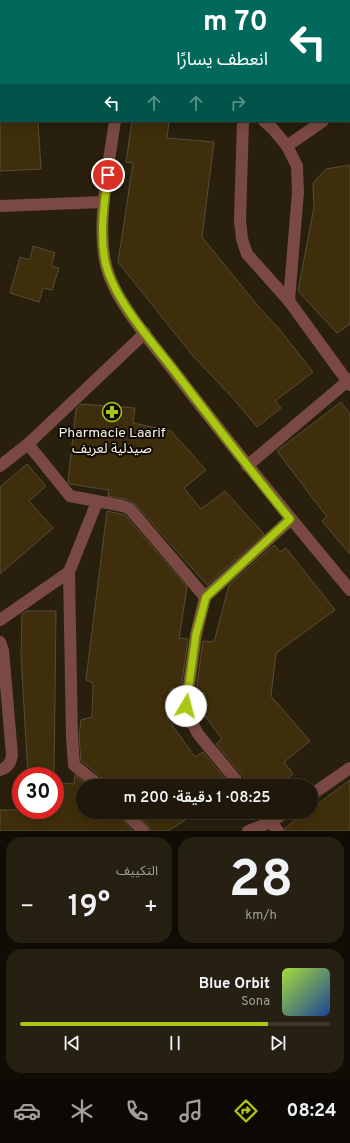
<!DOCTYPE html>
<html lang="ar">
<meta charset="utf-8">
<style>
body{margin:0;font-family:Overpass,"Noto Sans Arabic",sans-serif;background:#262013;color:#f1f3f6;direction:rtl;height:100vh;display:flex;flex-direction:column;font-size:15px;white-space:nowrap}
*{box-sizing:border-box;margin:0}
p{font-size:13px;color:#a19f9c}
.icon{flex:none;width:22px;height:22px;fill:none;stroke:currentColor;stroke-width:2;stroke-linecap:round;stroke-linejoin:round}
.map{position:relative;height:831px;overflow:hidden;direction:ltr}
.panel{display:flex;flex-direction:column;gap:6px;padding:6px;background:#100d06;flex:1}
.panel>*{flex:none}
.guide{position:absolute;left:0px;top:0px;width:350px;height:122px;box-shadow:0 2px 10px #0003,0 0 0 1px #3c362b;direction:rtl;background:#00695c;color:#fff;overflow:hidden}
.speed{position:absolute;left:12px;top:767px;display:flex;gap:8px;font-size:20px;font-weight:700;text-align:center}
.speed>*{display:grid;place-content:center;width:52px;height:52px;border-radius:50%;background:#1e170a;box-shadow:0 2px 10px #0003,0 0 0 1px #3c362b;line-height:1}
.speed .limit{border:6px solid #d22;background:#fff;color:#111}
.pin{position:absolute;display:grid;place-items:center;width:34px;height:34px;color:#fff;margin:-17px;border:2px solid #fff;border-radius:50%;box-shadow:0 1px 4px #0007}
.me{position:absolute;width:44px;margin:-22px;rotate:8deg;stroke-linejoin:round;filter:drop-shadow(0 0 3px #0008)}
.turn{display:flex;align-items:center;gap:14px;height:84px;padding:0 16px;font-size:18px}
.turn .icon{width:52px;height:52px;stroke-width:2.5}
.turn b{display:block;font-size:28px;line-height:34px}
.lanes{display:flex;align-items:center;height:38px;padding:0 16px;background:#0003;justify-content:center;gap:20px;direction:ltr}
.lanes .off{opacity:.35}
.big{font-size:30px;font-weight:600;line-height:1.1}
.panel .tile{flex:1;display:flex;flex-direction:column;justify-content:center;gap:6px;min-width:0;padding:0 14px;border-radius:16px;background:#262013}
.panel .dial{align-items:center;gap:0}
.dial b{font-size:52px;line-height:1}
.song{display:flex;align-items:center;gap:12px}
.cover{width:48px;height:48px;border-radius:6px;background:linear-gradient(135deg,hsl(80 70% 55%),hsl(220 70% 35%))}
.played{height:4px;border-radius:2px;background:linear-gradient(90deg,#abc614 80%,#3c362b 80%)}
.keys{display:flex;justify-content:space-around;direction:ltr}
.heat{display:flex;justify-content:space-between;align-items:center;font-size:22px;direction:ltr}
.panel .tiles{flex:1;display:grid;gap:6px;grid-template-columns:1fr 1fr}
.tile:last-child{grid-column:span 2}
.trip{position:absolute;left:76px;top:779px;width:242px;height:40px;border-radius:20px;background:#1e170a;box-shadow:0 2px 10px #0003,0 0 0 1px #3c362b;font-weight:600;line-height:40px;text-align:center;direction:rtl}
.dock{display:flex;height:64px;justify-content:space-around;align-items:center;background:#0c0904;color:#a19f9c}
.dock .icon{width:28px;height:28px}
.dock .selected{color:#abc614}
.dock b{font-size:18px;color:#f1f3f6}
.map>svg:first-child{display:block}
.building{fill:#3e2e0b;stroke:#564d39}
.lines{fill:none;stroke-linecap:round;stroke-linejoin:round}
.minor{stroke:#7a4943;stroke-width:12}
.route-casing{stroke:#6f810d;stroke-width:10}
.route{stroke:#abc614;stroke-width:7}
.labels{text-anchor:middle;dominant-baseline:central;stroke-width:4;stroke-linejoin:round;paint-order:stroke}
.poi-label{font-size:14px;fill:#f8f2e7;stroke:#0d0904}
</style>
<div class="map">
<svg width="350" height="831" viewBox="0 0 350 831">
<rect width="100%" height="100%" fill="#281f0d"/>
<g class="building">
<path d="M0,121H38L41,169L0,171Z"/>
<path d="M132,121H169L167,138L214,142L202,237L257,305L280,330L313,372L275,401L281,408L257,427L232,397L193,356L118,262L133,163L126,162Z"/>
<path d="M350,165V324L337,333L298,291L314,207L313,183L326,169Z"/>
<path d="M33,246L55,253L51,266L59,268L52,290L43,288L39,302L10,293L20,257L30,260Z"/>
<path d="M341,402L350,414V554L322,521L327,517L277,451Z"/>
<path d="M81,404L135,408L133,423L171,431L206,470L184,488L201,509L225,491L264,534L207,585L135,504L126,499L108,496L109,490L70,484L68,482L76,409Z"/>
<path d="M27,464L46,486L29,501L53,528L0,574V487Z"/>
<path d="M107,511L125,515L187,587L179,638L188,639L181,689L171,688L167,718L195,757L203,752L231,786H107L105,780L81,761L79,736L81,720L92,717L93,683L86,680Z"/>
<path d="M274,545L280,552L286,548L335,610L276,653L271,696L310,741L284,762L293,774L279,786H248L247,781L216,744L222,739L201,710L205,693L196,692L203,641L214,642L229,585Z"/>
<path d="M27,611H56L54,776H28L21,656L22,614Z"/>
<path d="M75,775L88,786H83V812H118L120,817L133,831H0V810H55V782L74,784Z"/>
<path d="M350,780V831H285V828L306,812H311V809Z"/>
<path d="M135,812H198L168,831H150L148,826Z"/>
</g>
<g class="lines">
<g class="minor">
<path d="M44,0V1"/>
<path d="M173,0L181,1"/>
<path d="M128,1V0"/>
<path d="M349,72L350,73"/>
<path d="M0,87H1"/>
<path d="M349,103L350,102"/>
<path d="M115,121C109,163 96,224 106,265C114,301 153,344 176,374C232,447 291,519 350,590"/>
<path d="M243,121L240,220L242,239L247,254L289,301L350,385"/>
<path d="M264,121L273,129L287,146L323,121"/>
<path d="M287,146L297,166L298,192L289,301"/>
<path d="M0,206L104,202"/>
<path d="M28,444L70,496L123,506L130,509L205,597"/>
<path d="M0,466L28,444L145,333"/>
<path d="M247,466L350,379"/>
<path d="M97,502L69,572L72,737L74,765L100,786"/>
<path d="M0,620L69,572"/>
<path d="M0,642L3,650L12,755C11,762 8,768 0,770"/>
<path d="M241,786L198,734L190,719L186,706L196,635L205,597L291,519"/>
<path d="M311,795L350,768"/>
<path d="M125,812L143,831"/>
<path d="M263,812L278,831"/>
<path d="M248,831L271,822L286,812"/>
</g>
</g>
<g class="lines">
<g class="route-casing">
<path id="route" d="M108,175C104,203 99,237 106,265C115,300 151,341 173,369C211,419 250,470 290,519L206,597L196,634L186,706"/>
</g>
<use href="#route" class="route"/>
</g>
<defs>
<g id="pharmacy-ring" transform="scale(1)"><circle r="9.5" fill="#0d0904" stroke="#abc614" stroke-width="1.5"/><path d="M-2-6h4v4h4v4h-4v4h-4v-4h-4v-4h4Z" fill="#abc614"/></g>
</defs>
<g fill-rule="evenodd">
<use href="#pharmacy-ring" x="112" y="412"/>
</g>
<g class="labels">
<g class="poi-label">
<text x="112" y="433">Pharmacie Laarif<tspan x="112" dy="16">صيدلية لعريف</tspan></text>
</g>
</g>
</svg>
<div class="speed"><div class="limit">30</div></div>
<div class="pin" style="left:108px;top:175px;background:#d93025"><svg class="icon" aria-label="arrive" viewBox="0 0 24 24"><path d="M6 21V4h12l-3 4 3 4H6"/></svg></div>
<svg class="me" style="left:186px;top:706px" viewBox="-20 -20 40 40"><circle r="19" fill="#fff"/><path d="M0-13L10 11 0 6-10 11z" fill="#abc614"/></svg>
<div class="trip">08:25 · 1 دقيقة · 200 m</div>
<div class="guide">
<div class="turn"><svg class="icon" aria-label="left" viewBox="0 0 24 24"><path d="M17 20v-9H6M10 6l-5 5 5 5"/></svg><div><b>70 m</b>انعطف يسارًا</div></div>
<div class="lanes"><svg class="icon" aria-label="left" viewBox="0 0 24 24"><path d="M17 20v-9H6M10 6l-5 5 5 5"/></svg><svg class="icon off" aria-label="ahead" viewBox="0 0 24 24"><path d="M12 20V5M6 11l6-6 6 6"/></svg><svg class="icon off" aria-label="ahead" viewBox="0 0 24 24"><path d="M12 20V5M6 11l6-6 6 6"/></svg><svg class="icon off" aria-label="right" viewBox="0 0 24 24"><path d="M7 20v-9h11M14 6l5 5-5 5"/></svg></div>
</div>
</div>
<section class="panel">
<div class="tiles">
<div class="tile dial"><b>28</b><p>km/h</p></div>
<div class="tile"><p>التكييف</p>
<div class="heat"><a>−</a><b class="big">19°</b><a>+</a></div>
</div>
<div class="tile">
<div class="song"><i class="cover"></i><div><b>Blue Orbit</b><p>Sona</p></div></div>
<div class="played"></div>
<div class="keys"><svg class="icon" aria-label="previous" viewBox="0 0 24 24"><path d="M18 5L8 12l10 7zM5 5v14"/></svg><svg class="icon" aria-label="pause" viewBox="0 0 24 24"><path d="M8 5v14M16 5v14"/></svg><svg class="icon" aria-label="next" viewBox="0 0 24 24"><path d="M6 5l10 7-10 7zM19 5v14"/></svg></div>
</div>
</div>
</section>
<nav class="dock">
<b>08:24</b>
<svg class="icon selected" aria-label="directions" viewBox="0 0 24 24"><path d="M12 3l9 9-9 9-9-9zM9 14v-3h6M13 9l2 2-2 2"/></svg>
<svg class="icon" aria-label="music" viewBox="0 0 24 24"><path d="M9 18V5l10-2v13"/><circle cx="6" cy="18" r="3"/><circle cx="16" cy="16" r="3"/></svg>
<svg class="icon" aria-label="phone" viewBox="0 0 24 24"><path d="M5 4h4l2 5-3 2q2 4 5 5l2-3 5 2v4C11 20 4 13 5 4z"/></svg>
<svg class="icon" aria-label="climate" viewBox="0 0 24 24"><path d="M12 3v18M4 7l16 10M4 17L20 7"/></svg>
<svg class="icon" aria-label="car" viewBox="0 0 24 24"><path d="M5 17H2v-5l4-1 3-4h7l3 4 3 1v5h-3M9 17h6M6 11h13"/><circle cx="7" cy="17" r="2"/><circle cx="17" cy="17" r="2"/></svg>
</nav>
